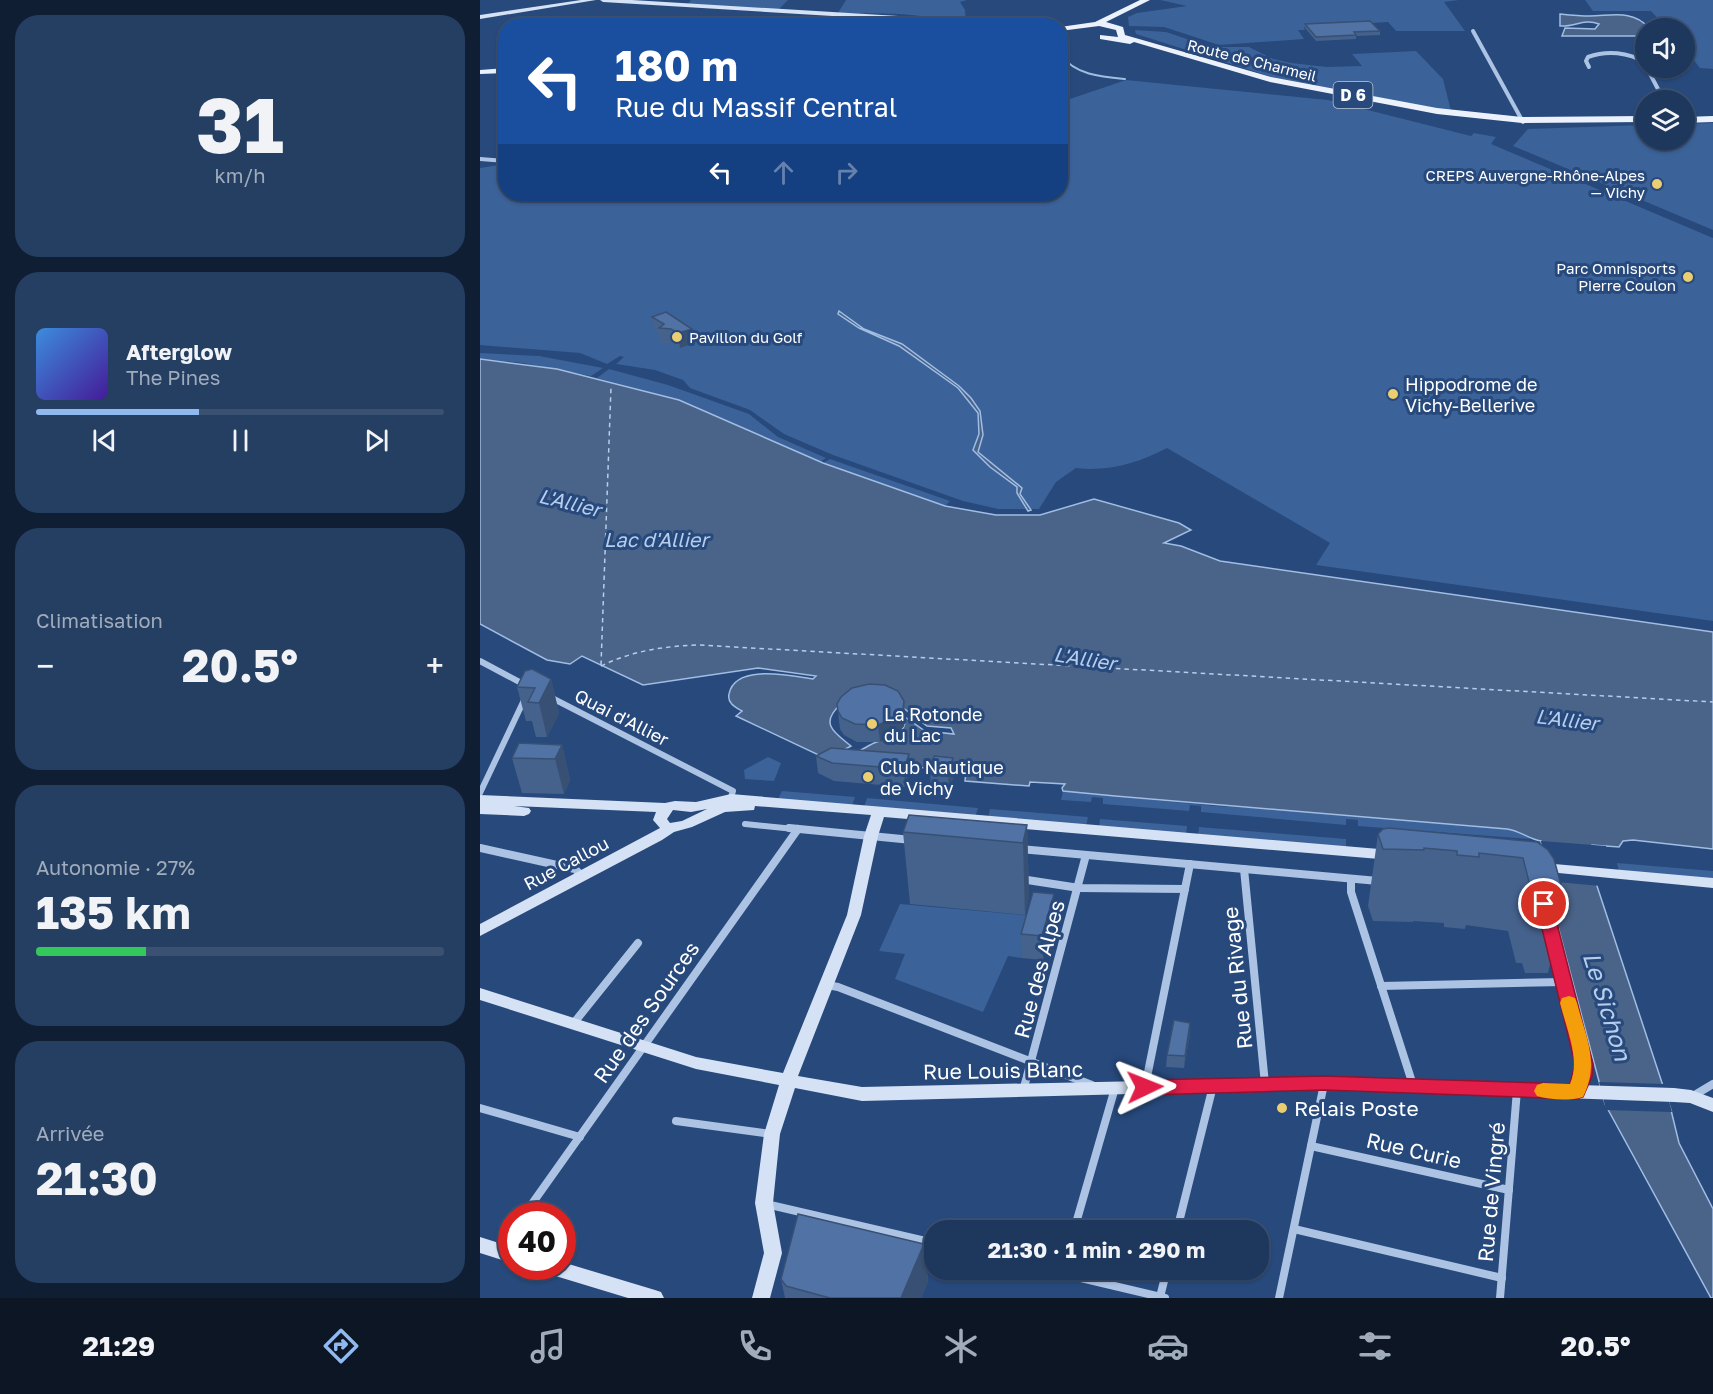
<!DOCTYPE html>
<html lang="fr">
<meta charset="utf-8">
<style>
body{margin:0;font-family:"Golos Text",sans-serif;background:#253f63;color:#f1f3f6;height:100vh;display:flex;flex-direction:column;font-size:22px;white-space:nowrap}
*{box-sizing:border-box;margin:0}
p{font-size:20px;color:#a0acbc}
.icon{flex:none;width:33px;height:33px;fill:none;stroke:currentColor;stroke-width:2;stroke-linecap:round;stroke-linejoin:round}
.map{position:relative;flex:1;overflow:hidden}
.panel{display:flex;flex-direction:column;gap:15px;padding:15px;background:#101e33;width:480px}
.panel>*{flex:none}
.top-card{position:absolute;left:18px;top:18px;width:570px;height:183px;border-radius:24px;box-shadow:0 2px 4px #0004,0 0 0 2px #3b5172;background:#1a4fa0;color:#fff;overflow:hidden}
.tools{position:absolute;left:1155px;top:18px;display:grid;gap:12px}
.tools a{display:grid;place-items:center;width:60px;height:60px;border-radius:50%;background:#1d375d;box-shadow:0 2px 4px #0004,0 0 0 2px #3b5172;font-size:30px}
.speed{position:absolute;left:18px;top:1202px;display:flex;gap:12px;font-size:30px;font-weight:700;text-align:center}
.speed>*{display:grid;place-content:center;width:78px;height:78px;border-radius:50%;background:#1d375d;box-shadow:0 2px 4px #0004,0 0 0 2px #3b5172;line-height:1}
.speed .limit{border:9px solid #d22;background:#fff;color:#111}
.pin{position:absolute;display:grid;place-items:center;width:51px;height:51px;color:#fff;margin:-26px;border:3px solid #fff;border-radius:50%;box-shadow:0 2px 6px #0007}
.me{position:absolute;width:66px;margin:-33px;rotate:88deg;stroke-linejoin:round;filter:drop-shadow(0 0 4px #0008)}
.turn{display:flex;align-items:center;gap:21px;height:126px;padding:0 18px;font-size:27px}
.turn .icon{width:78px;height:78px;stroke-width:2.5}
.turn b{display:block;font-size:42px;line-height:51px}
.lanes{display:flex;align-items:center;height:57px;padding:0 18px;background:#0003;justify-content:center;gap:30px;direction:ltr}
.lanes .off{opacity:.35}
.big{font-size:45px;font-weight:700;line-height:1.1}
.panel .widget{flex:1;display:flex;flex-direction:column;justify-content:center;gap:9px;min-width:0;padding:0 21px;border-radius:24px;background:#253f63}
.panel .dial{align-items:center;gap:0}
.dial b{font-size:78px;line-height:1}
.song{display:flex;align-items:center;gap:18px}
.cover{width:72px;height:72px;border-radius:9px;background:linear-gradient(135deg,hsl(210 70% 55%),hsl(260 70% 35%))}
.played{height:6px;border-radius:3px;background:linear-gradient(90deg,#90b9f0 40%,#3b5172 40%)}
.keys{display:flex;justify-content:space-around;direction:ltr}
.heat{display:flex;justify-content:space-between;align-items:center;font-size:33px;direction:ltr}
.charge{height:9px;border-radius:4px;background:linear-gradient(90deg,#34c759 27%,#3b5172 0)}
.trip{position:absolute;left:444px;top:1220px;width:345px;height:60px;border-radius:24px;background:#1d375d;box-shadow:0 2px 4px #0004,0 0 0 2px #3b5172;font-weight:700;line-height:60px;text-align:center}
.tabs{display:flex;height:96px;justify-content:space-around;align-items:center;background:#0c1625;color:#a0acbc}
.tabs .icon{width:42px;height:42px}
.tabs .active{color:#90b9f0}
.tabs b{font-size:27px;color:#f1f3f6}
main{display:flex;flex:1;min-height:0}
.map>svg:first-child{display:block}
.green{fill:#3b6299}
.water{fill:#4a6388;stroke:#a1bde4;stroke-width:1.5}
.pier{fill:#27497c}
.lines{fill:none;stroke-linecap:round;stroke-linejoin:round}
.stream{stroke:#a1bde4;stroke-width:2}
.ferry{stroke:#b7cdec;stroke-width:1.5;stroke-dasharray:4.5 4;stroke-linecap:butt}
.street-far2{stroke:#acc3e4;stroke-width:4}
.street-far1{stroke:#acc3e4;stroke-width:6}
.street{stroke:#acc3e4;stroke-width:8}
.secondary{fill:#d5e1f4;fill-rule:evenodd}
.primary{fill:#ecf2fc;fill-rule:evenodd}
.wall{fill:#45628d}
.shaded-wall{fill:#385073}
.building{fill:#5072a4;stroke:#385073;stroke-width:1.5}
.route{fill:#e11d48;stroke:#92132f;stroke-width:1.5}
.slow{fill:#f59e0b}
.poi-dot{fill:#ecce72;stroke:#27497c;stroke-width:2}
.labels{text-anchor:middle;dominant-baseline:central;stroke-width:6;stroke-linejoin:round;paint-order:stroke}
.far-street-label{font-size:15px;fill:#fff;stroke:#27497c}
.far-poi-label{font-size:15px;fill:#fff;stroke:#27497c;text-anchor:end}
.shield{fill:#27497c;stroke:#bec8d8;stroke-width:1.5}
.shield-label{font-size:16px;font-weight:bold;fill:#fff}
.poi-label{font-size:18px;fill:#fff;stroke:#27497c;text-anchor:start}
.street-label{font-size:18px;fill:#fff;stroke:#27497c}
.water-label{font-size:20px;font-style:italic;fill:#b7cdec;stroke:#27497c}
.near-street-label{font-size:21px;fill:#fff;stroke:#27497c}
.near-poi-label{font-size:21px;fill:#fff;stroke:#27497c;text-anchor:start}
.near-water-label{font-size:24px;font-style:italic;fill:#b7cdec;stroke:#27497c}
</style>
<main>
<section class="panel">
<div class="widget dial"><b>31</b><p>km/h</p></div>
<div class="widget">
<div class="song"><i class="cover"></i><div><b>Afterglow</b><p>The Pines</p></div></div>
<div class="played"></div>
<div class="keys"><svg class="icon" aria-label="previous" viewBox="0 0 24 24"><path d="M18 5L8 12l10 7zM5 5v14"/></svg><svg class="icon" aria-label="pause" viewBox="0 0 24 24"><path d="M8 5v14M16 5v14"/></svg><svg class="icon" aria-label="next" viewBox="0 0 24 24"><path d="M6 5l10 7-10 7zM19 5v14"/></svg></div>
</div>
<div class="widget"><p>Climatisation</p>
<div class="heat"><a>−</a><b class="big">20.5°</b><a>+</a></div>
</div>
<div class="widget"><p>Autonomie · 27%</p><b class="big">135 km</b><div class="charge"></div></div>
<div class="widget"><p>Arrivée</p><b class="big">21:30</b></div>
</section>
<div class="map">
<svg width="1233" height="1298" viewBox="0 0 1233 1298">
<rect width="100%" height="100%" fill="#27497c"/>
<g class="green">
<path d="M211,0H308L298,10L208,4Z"/>
<path d="M366,0H487L480,2L485,10L486,23C472,30 461,20 447,17C419,12 387,14 358,13Z"/>
<path d="M680,0H979L964,2L985,31H916L908,22L824,27L825,30H818L824,39L739,45L684,27L649,26L648,17L657,13L707,6Z"/>
<path d="M1105,0H1233V69L1220,68L1205,49L1204,28H1187L1171,11H1113Z"/>
<path d="M655,30L686,32L731,47H769L793,59L811,63L847,67L882,66L872,54L936,51L963,79L971,111L795,78L656,34Z"/>
<path d="M646,80L848,100L991,136L994,133L1016,137L1011,144L1233,238V621L836,565L850,543L687,448C659,463 627,472 596,468L576,482L559,509H518L483,501L353,455L304,434L270,410L210,388L203,380L175,370L136,364L144,357L140,356L127,364L100,353L0,345V168L25,164L26,194H580L581,102Z"/>
<path d="M1233,123V230L1033,146L1048,129L1165,125L1166,140H1204L1205,124Z"/>
<path d="M0,353L59,356L123,368L111,376L43,363L0,359Z"/>
<path d="M129,369L188,385L269,414L298,437L346,458L340,462L199,400L117,378Z"/>
<path d="M350,459L470,501L465,506L343,463Z"/>
<path d="M288,757L301,763L294,781L265,779L264,770Z"/>
<path d="M302,791L375,797L372,806L298,799Z"/>
<path d="M583,791L735,806L790,809L1027,829L1044,833L1050,839L878,826V820L866,819V825L721,812V806L710,805L709,811L623,804V798L612,797L611,802L581,800Z"/>
<path d="M387,798L498,808L495,817L384,807Z"/>
<path d="M510,809L608,817L606,826L508,818Z"/>
<path d="M620,819L707,826L706,835L619,827Z"/>
<path d="M719,827L866,839V849L718,836Z"/>
<path d="M1137,863L1233,871V880L1139,872Z"/>
<path d="M420,904L554,916L542,958L528,956L503,1012L415,979L425,954L399,951Z"/>
</g>
<g class="water">
<path d="M1080,14C1090,15 1100,16 1110,16C1131,16 1153,9 1169,28H1166L1165,36H1082L1085,28L1115,29L1119,24C1104,18 1095,27 1080,26Z"/>
<path d="M359,311L384,329L422,344L479,386L491,398L500,411L503,435L498,452L542,488L540,494L551,510L548,511L537,493V487L510,467L493,450L499,434L498,413L478,388L419,346L379,328L358,314Z"/>
<path d="M0,359L77,369L199,400L343,463L465,506L516,515H560L614,499L699,523L711,530L684,543L701,546L740,561L1233,632V849L1153,840L1143,841L1139,847L1112,845L1117,886L1191,1110L1199,1143L1233,1209V1298H1231L1125,1104L1066,881L1061,841C1048,839 1041,831 1027,829L635,796L583,791L582,788L585,784L550,782L549,786L485,781L486,772L364,760C372,755 381,750 390,745C403,737 427,739 425,717L445,731L474,734L471,728L447,726L418,704L360,705C339,724 355,733 371,746L347,759L256,716L262,711C255,707 247,703 249,694C255,663 312,676 333,679L336,676L278,668L163,685L102,656L90,664L67,660L0,624Z"/>
</g>
<g class="pier">
<path d="M1061,841L1126,846V849L1115,848L1121,886L1066,881Z"/>
<path d="M1119,1082L1184,1084L1192,1112L1126,1110Z"/>
</g>
<g class="lines">
<path class="stream" d="M580,54C595,75 621,77 645,79"/>
<g class="ferry">
<path d="M121,665L131,387"/>
<path d="M121,666C152,651 184,646 219,645L1233,702"/>
</g>
<g class="street-far2">
<path d="M993,31L1043,122"/>
<path d="M1109,67L1106,61L1108,57C1127,50 1148,52 1166,63"/>
<path d="M1166,103L1164,101L1179,91L1167,68"/>
<path d="M0,159L26,161"/>
</g>
<g class="street-far1">
<path d="M0,661L45,685"/>
<path d="M70,697L253,791L250,800"/>
<path d="M0,793L45,698"/>
<path d="M265,824L324,830"/>
</g>
<g class="street">
<path d="M309,828L432,840"/>
<path d="M0,848L95,869L102,876"/>
<path d="M540,849L898,881"/>
<path d="M764,869L785,1084"/>
<path d="M541,879L599,888L705,889"/>
<path d="M871,879V892L933,1085"/>
<path d="M1073,941L1104,1064L1097,1091"/>
<path d="M347,985L358,987L612,1085"/>
<path d="M901,986L1083,982"/>
<path d="M93,1024L158,943"/>
<path d="M665,1087L710,864"/>
<path d="M543,1091L606,855"/>
<path d="M1213,1096L1233,1084"/>
<path d="M0,1108L100,1137"/>
<path d="M196,1121L291,1134"/>
<path d="M831,1146L1029,1190"/>
<path d="M286,1204L454,1243"/>
<path d="M44,1215L318,829"/>
<path d="M814,1229L1022,1278"/>
<path d="M594,1230L635,1088"/>
<path d="M697,1230L733,1086"/>
<path d="M19,1250L32,1233"/>
<path d="M563,1269L685,1298"/>
<path d="M680,1297L687,1269"/>
<path d="M799,1298L844,1084"/>
<path d="M1020,1298L1037,1090"/>
</g>
<g class="secondary">
<path d="M101,0H116L0,19V15Z"/>
<path d="M120,0H152L435,17L463,26H451L435,21L123,2Z"/>
<path d="M251,794L911,850L916,852L918,855L916,858L911,860L404,817L398,836L381,915L318,1076L382,1087L844,1077L1194,1088L1211,1090L1233,1098V1112L1210,1103L1194,1102L844,1089L382,1101L315,1088L300,1134L293,1203L302,1253L290,1298H272L284,1253L275,1203L284,1134L299,1085L216,1069L0,1000V988L216,1057L303,1073L367,915L384,836L391,815L275,806L274,810L245,812L212,827L194,832L182,840L0,936V924L180,828L173,820L176,812L34,806L49,808L51,811L49,814L44,816L0,814V795L185,803L195,801L216,802ZM227,809L202,821L190,823L187,819L193,810L211,812Z"/>
<path d="M1063,863L1233,878V888L1058,871L1056,868L1058,865Z"/>
<path d="M0,1237L32,1247V1263L0,1253Z"/>
<path d="M82,1262L175,1290L181,1292L184,1298H148L69,1274L63,1272L60,1266H82Z"/>
</g>
<g class="primary">
<path d="M660,0H670L626,22L643,27L645,35L791,77L957,108L1042,117L1166,116V122L1042,123L957,114L790,82L654,42L650,44L620,39V35L638,37L636,30L619,26L580,31V27L615,22Z"/>
<path d="M26,68V73L0,74V70Z"/>
<path d="M1233,116V122L1204,123V117Z"/>
</g>
</g>
<g class="wall">
<path d="M825,24L900,31V35L876,36V39L836,41L825,28Z"/>
<path d="M172,317L212,329L214,343L200,348L193,343H181L179,334L175,331Z"/>
<path d="M71,679L79,713L67,737H56L52,721H46L37,687Z"/>
<path d="M424,701L425,718L424,726L415,736L400,742H377L364,735L360,729L357,704Z"/>
<path d="M82,745L90,780L84,794L42,793L32,758Z"/>
<path d="M429,754L430,772L425,787L354,781L338,773L336,756Z"/>
<path d="M473,758L474,775L469,791L451,789L450,772Z"/>
<path d="M547,825L549,897L545,915L430,904L423,832Z"/>
<path d="M898,834L1057,842L1085,900L1068,973H1045L1042,963H1036L1028,931L986,925L985,929L964,927V923L933,921V922L893,921L888,906Z"/>
<path d="M575,918L563,960L542,958L541,934Z"/>
<path d="M710,1035L704,1068L686,1067L687,1055Z"/>
<path d="M444,1244L448,1281L441,1298H305L301,1279Z"/>
</g>
<g class="shaded-wall">
<path d="M212,329L214,343L200,348L198,333Z"/>
<path d="M71,679L79,713L67,737L59,703Z"/>
<path d="M424,701L425,718L424,726L415,736L400,742L398,725Z"/>
<path d="M82,745L90,780L84,794L75,759Z"/>
<path d="M429,754L430,772L425,787L424,769Z"/>
<path d="M473,758L474,775L469,791L468,773Z"/>
<path d="M547,825L549,897L545,915L543,843Z"/>
<path d="M574,894L575,918L563,960L562,936Z"/>
<path d="M710,1023V1035L704,1068L705,1056Z"/>
<path d="M444,1244L448,1281L441,1298H421Z"/>
</g>
<g class="building">
<path d="M890,21L900,31L874,32L876,35L836,37L825,24Z"/>
<path d="M186,312L212,329L198,333L191,329L179,328L184,324L172,317Z"/>
<path d="M52,669L71,679L59,703L48,702L55,688L37,687L45,671Z"/>
<path d="M389,684L405,685L418,691L424,701L423,709L414,718L398,725L375,724L362,718L358,711L357,704L361,697L372,688Z"/>
<path d="M39,743L82,745L75,759L32,758Z"/>
<path d="M351,748L429,754L424,769L352,763L336,756Z"/>
<path d="M454,756L473,758L468,773L450,772Z"/>
<path d="M429,815L547,825L543,843L423,832Z"/>
<path d="M909,828L1057,842L1068,850L1074,859L1085,900H1061L1058,891L1051,890L1043,858L999,853V857L977,855V851L944,848V850L903,849L898,834L903,829Z"/>
<path d="M553,892L574,894L562,936L541,934Z"/>
<path d="M694,1020L710,1023L705,1056L687,1055Z"/>
<path d="M318,1214L444,1244L421,1298H350L306,1286L301,1279Z"/>
</g>
<path class="route" d="M1064,898L1070,900L1072,904L1113,1064L1112,1076L1103,1097L1096,1099L844,1090L665,1095L659,1092L656,1087L659,1082L665,1080L844,1076L1090,1084L1095,1064L1056,904L1058,900Z"/>
<path class="slow" d="M1089,996L1095,998L1097,1003C1106,1038 1120,1063 1103,1097C1090,1101 1070,1100 1057,1096L1054,1091L1057,1085L1063,1083L1090,1084C1101,1059 1086,1028 1080,1003L1082,998Z"/>
<g class="poi-dot">
<circle cx="1177" cy="184" r="6"/>
<circle cx="1208" cy="277" r="6"/>
<circle cx="197" cy="337" r="6"/>
<circle cx="913" cy="394" r="6"/>
<circle cx="392" cy="724" r="6"/>
<circle cx="388" cy="777" r="6"/>
<circle cx="802" cy="1108" r="6"/>
</g>
<g class="labels">
<g class="far-street-label">
<text transform="translate(772 60) rotate(14)">Route de Charmeil</text>
</g>
<g class="far-poi-label">
<text x="1165" y="175">CREPS Auvergne-Rhône-Alpes<tspan x="1165" dy="17">— Vichy</tspan></text>
<text x="1196" y="268">Parc Omnisports<tspan x="1196" dy="17">Pierre Coulon</tspan></text>
<text x="209" y="337" text-anchor="start">Pavillon du Golf</text>
</g>
<rect class="shield" x="853.5" y="82" width="39" height="26" rx="4.5"/>
<g class="shield-label">
<text x="873" y="95">D 6</text>
</g>
<g class="poi-label">
<text x="925" y="384">Hippodrome de<tspan x="925" dy="21">Vichy-Bellerive</tspan></text>
<text x="404" y="714">La Rotonde<tspan x="404" dy="21">du Lac</tspan></text>
<text x="400" y="767">Club Nautique<tspan x="400" dy="21">de Vichy</tspan></text>
</g>
<g class="street-label">
<text transform="translate(142 717) rotate(27)">Quai d'Allier</text>
<text transform="translate(86 863) rotate(-28)">Rue Callou</text>
</g>
<g class="water-label">
<text transform="translate(90 502) rotate(14)">L'Allier</text>
<text x="176" y="539">Lac d'Allier</text>
<text transform="translate(605 658) rotate(9)">L'Allier</text>
<text transform="translate(1087 719) rotate(7)">L'Allier</text>
</g>
<g class="near-street-label">
<text transform="translate(559 969) rotate(-75)">Rue des Alpes</text>
<text transform="translate(757 978) rotate(-96)">Rue du Rivage</text>
<text transform="translate(166 1012) rotate(-55)">Rue des Sources</text>
<text transform="translate(523 1070) rotate(-1)">Rue Louis Blanc</text>
<text transform="translate(934 1150) rotate(13)">Rue Curie</text>
<text transform="translate(1011 1192) rotate(-85)">Rue de Vingré</text>
</g>
<g class="near-poi-label">
<text x="814" y="1108">Relais Poste</text>
</g>
<g class="near-water-label">
<text transform="translate(1128 1006) rotate(73)">Le Sichon</text>
</g>
</g>
</svg>
<div class="tools">
<a><svg class="icon" aria-label="sound" viewBox="0 0 24 24"><path d="M4 9h4l5-4v14l-5-4H4zM17 9q2 3 0 6"/></svg></a>
<a><svg class="icon" aria-label="layers" viewBox="0 0 24 24"><path d="M12 4l9 5-9 5-9-5zM3 14l9 5 9-5"/></svg></a>
</div>
<div class="speed"><div class="limit">40</div></div>
<div class="pin" style="left:1064px;top:904px;background:#d93025"><svg class="icon" aria-label="arrive" viewBox="0 0 24 24"><path d="M6 21V4h12l-3 4 3 4H6"/></svg></div>
<svg class="me" style="left:665px;top:1087px" viewBox="-20 -20 40 40"><path d="M0-17L14 15 0 8-14 15z" fill="#e11d48" stroke="#fff" stroke-width="4"/></svg>
<div class="trip">21:30 · 1 min · 290 m</div>
<div class="top-card">
<div class="turn"><svg class="icon" aria-label="left" viewBox="0 0 24 24"><path d="M17 20v-9H6M10 6l-5 5 5 5"/></svg><div><b>180 m</b>Rue du Massif Central</div></div>
<div class="lanes"><svg class="icon" aria-label="left" viewBox="0 0 24 24"><path d="M17 20v-9H6M10 6l-5 5 5 5"/></svg><svg class="icon off" aria-label="ahead" viewBox="0 0 24 24"><path d="M12 20V5M6 11l6-6 6 6"/></svg><svg class="icon off" aria-label="right" viewBox="0 0 24 24"><path d="M7 20v-9h11M14 6l5 5-5 5"/></svg></div>
</div>
</div>
</main>
<nav class="tabs">
<b>21:29</b>
<svg class="icon active" aria-label="directions" viewBox="0 0 24 24"><path d="M12 3l9 9-9 9-9-9zM9 14v-3h6M13 9l2 2-2 2"/></svg>
<svg class="icon" aria-label="music" viewBox="0 0 24 24"><path d="M9 18V5l10-2v13"/><circle cx="6" cy="18" r="3"/><circle cx="16" cy="16" r="3"/></svg>
<svg class="icon" aria-label="phone" viewBox="0 0 24 24"><path d="M5 4h4l2 5-3 2q2 4 5 5l2-3 5 2v4C11 20 4 13 5 4z"/></svg>
<svg class="icon" aria-label="climate" viewBox="0 0 24 24"><path d="M12 3v18M4 7l16 10M4 17L20 7"/></svg>
<svg class="icon" aria-label="car" viewBox="0 0 24 24"><path d="M5 17H2v-5l4-1 3-4h7l3 4 3 1v5h-3M9 17h6M6 11h13"/><circle cx="7" cy="17" r="2"/><circle cx="17" cy="17" r="2"/></svg>
<svg class="icon" aria-label="filters" viewBox="0 0 24 24"><path d="M4 7h16M4 17h16"/><circle cx="9" cy="7" r="2"/><circle cx="15" cy="17" r="2"/></svg>
<b>20.5°</b>
</nav>
